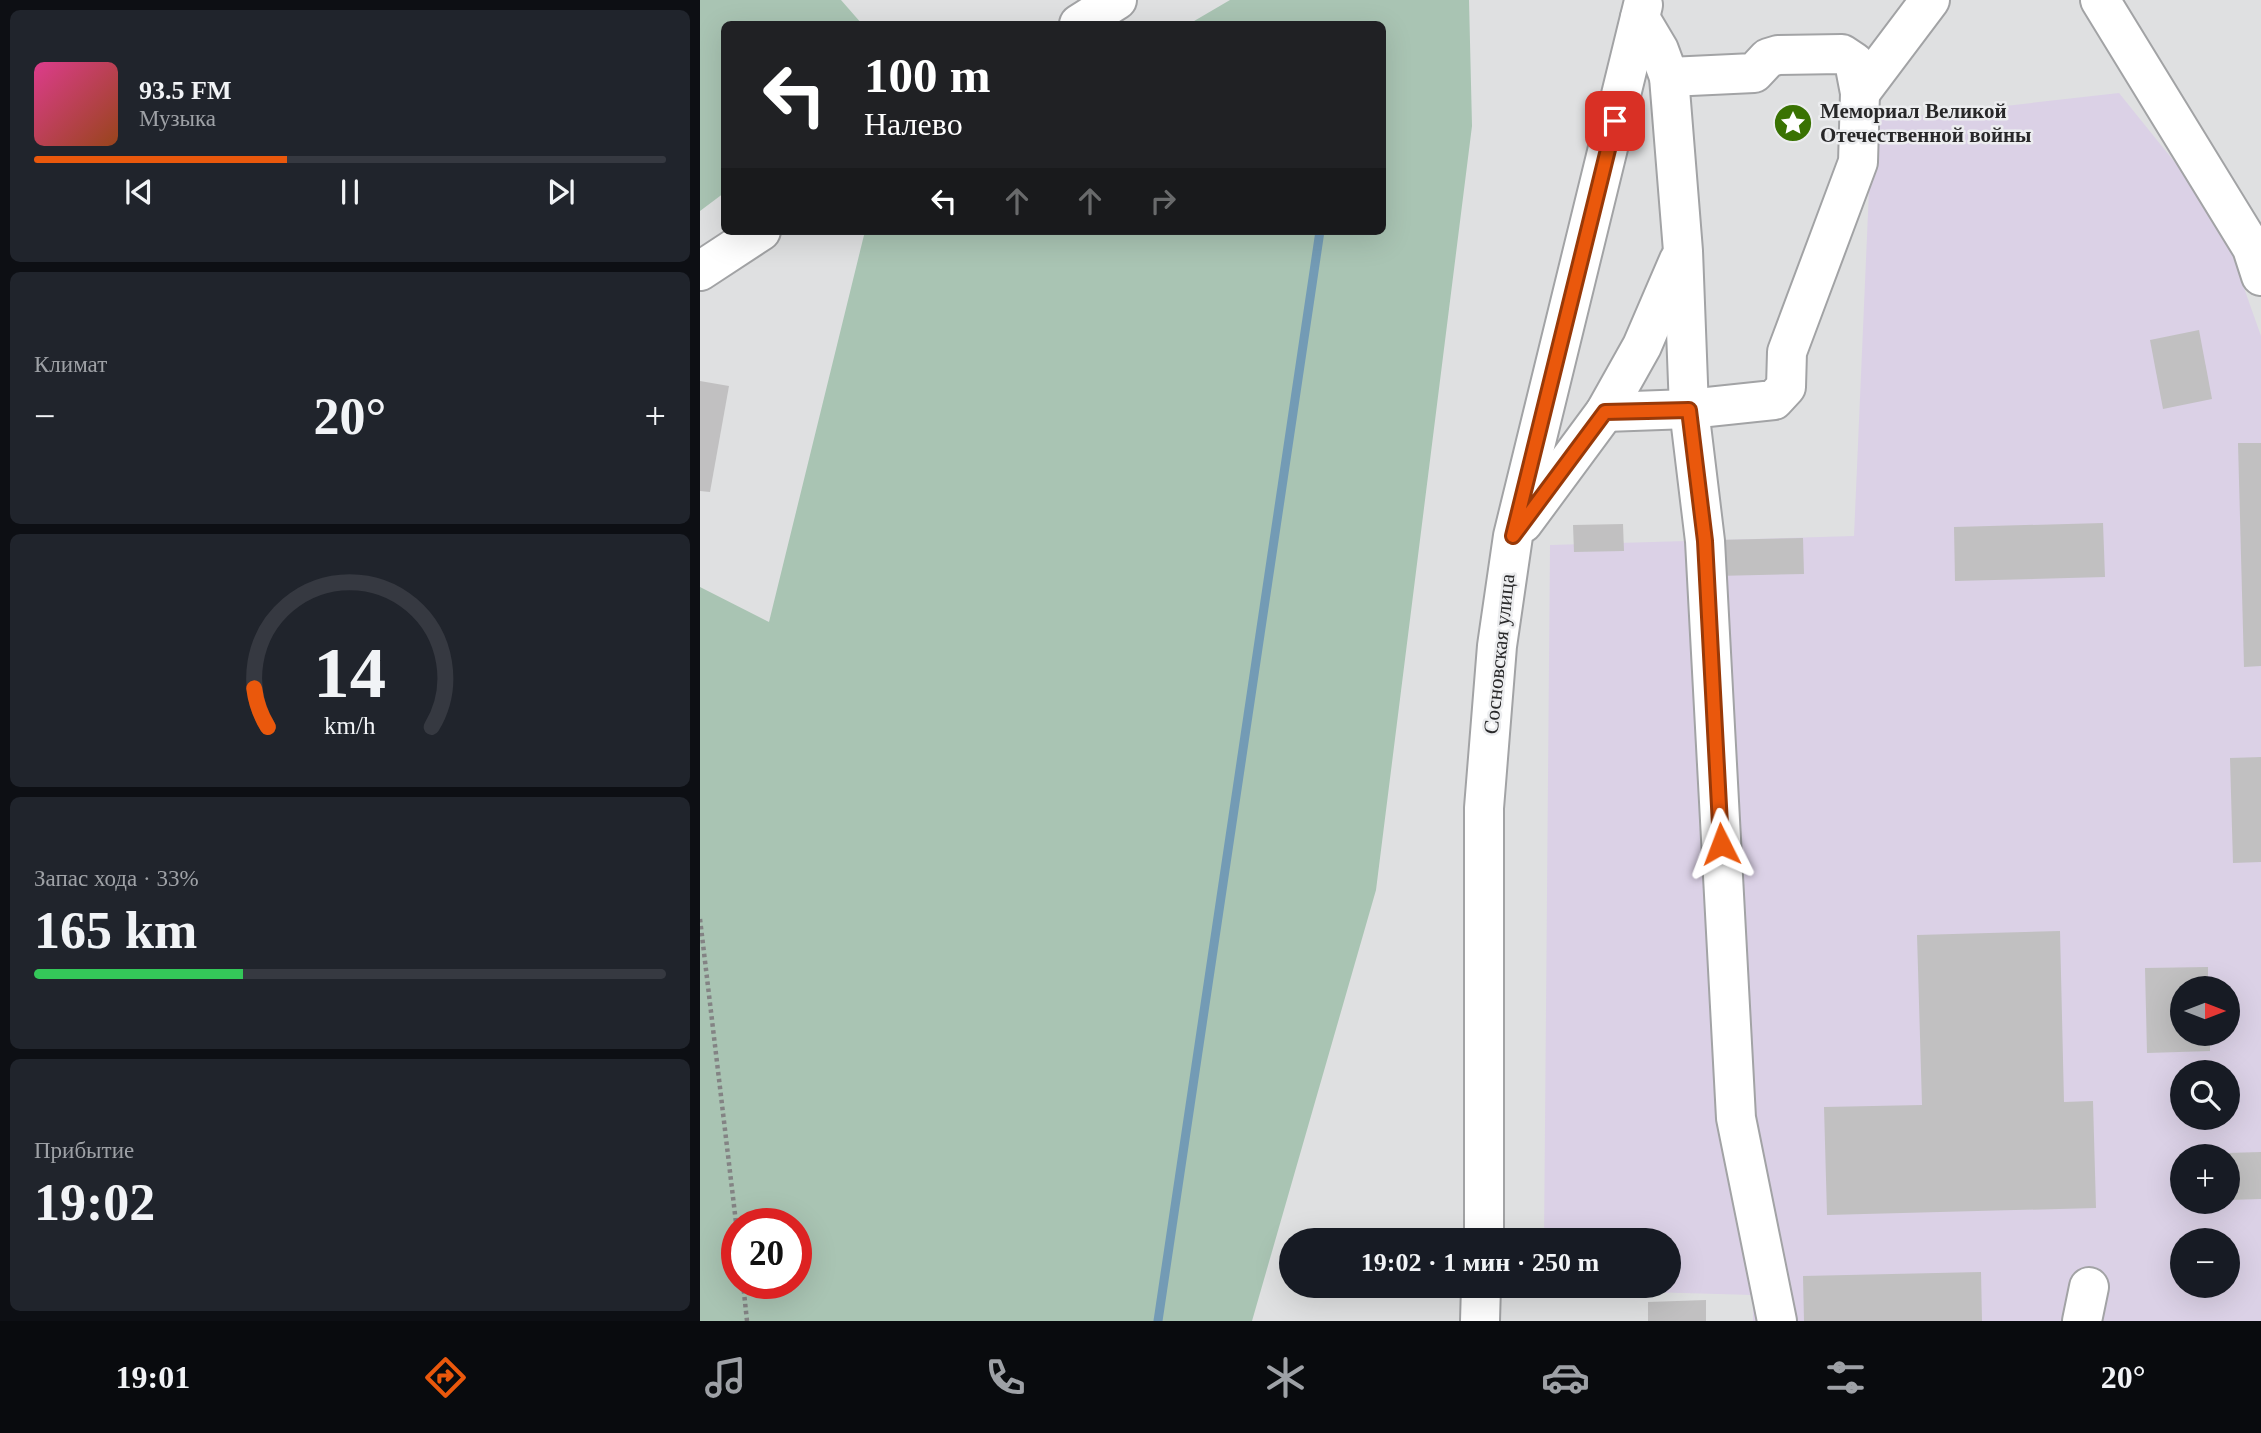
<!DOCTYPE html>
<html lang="ru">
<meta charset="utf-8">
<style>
body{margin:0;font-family:"Times New Roman",serif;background:#20242c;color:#f1f3f6;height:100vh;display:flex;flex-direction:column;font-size:26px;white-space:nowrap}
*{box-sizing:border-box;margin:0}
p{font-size:23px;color:#9ea1a6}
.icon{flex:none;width:38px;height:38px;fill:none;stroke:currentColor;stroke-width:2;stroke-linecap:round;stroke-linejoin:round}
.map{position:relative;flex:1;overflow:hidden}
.drawer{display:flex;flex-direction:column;gap:10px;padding:10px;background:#0d0f14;width:700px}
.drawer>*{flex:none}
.banner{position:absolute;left:21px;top:21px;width:665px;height:214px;border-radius:10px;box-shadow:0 7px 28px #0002;background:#202124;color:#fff;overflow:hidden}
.needle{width:46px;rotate:90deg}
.fabs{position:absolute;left:1470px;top:976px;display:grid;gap:14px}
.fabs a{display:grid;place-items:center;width:70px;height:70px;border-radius:50%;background:#171b24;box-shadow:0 7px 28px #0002;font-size:35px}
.speed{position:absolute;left:21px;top:1208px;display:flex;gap:14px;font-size:35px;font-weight:700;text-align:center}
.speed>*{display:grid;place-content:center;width:91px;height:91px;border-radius:50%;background:#171b24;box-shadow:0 7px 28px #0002;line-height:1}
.speed .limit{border:10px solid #d22;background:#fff;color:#111}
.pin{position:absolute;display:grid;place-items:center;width:60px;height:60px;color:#fff;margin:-30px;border-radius:14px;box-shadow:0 4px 10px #0006}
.me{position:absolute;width:77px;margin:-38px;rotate:357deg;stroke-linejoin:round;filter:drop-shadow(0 0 5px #0008)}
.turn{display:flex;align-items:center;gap:24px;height:147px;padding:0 28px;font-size:32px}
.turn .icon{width:91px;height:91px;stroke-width:2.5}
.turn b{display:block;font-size:49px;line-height:60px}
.lanes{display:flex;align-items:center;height:66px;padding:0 28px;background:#0003;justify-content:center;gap:35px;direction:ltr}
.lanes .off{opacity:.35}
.big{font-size:52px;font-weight:600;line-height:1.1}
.drawer .widget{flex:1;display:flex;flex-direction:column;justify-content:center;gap:10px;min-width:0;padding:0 24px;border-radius:10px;background:#20242c}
.drawer .dial{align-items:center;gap:0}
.dial svg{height:182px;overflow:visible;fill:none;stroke:#363941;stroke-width:7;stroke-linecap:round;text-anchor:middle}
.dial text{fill:#f1f3f6;stroke:none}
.song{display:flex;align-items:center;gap:21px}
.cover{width:84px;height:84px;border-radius:10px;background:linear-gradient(135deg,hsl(330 70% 55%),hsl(20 70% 35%))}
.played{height:7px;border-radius:4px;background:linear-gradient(90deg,#ea580c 40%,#363941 40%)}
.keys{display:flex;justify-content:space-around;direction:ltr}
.heat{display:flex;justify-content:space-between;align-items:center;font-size:38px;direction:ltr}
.charge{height:10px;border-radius:5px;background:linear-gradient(90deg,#34c759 33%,#363941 0)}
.trip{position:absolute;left:579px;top:1228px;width:402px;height:70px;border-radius:35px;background:#171b24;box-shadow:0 7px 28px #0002;font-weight:600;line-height:70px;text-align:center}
.menu{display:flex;height:112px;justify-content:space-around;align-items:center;background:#090b0e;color:#9ea1a6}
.menu .icon{width:49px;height:49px}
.menu .active{color:#ea580c}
.menu b{font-size:32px;color:#f1f3f6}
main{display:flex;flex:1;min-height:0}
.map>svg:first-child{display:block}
.industrial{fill:#dbd1e6;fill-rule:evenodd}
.green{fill:#a9c4b3;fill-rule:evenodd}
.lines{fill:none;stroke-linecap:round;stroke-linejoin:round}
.stream{stroke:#739bb5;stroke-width:9}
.building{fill:#c1c0c1}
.minor-casing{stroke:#a2a3a5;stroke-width:42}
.path{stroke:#838384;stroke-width:4.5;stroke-dasharray:3.5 3.5;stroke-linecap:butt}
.minor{stroke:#fff;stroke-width:38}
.route-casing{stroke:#983908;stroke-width:18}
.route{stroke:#ea580c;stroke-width:12}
.labels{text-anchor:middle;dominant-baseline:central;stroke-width:5;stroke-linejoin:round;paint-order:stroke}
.poi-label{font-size:21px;font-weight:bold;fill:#282829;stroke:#ecedef;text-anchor:start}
.street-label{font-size:21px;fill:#282829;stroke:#ecedef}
</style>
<main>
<section class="drawer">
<div class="widget">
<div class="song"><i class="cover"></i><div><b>93.5 FM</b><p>Музыка</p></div></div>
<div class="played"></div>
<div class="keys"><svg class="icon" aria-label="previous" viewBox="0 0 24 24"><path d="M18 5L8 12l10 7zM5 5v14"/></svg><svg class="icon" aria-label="pause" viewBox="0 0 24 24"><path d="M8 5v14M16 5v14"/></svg><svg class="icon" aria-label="next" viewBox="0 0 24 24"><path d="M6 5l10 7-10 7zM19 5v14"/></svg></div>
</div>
<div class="widget"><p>Климат</p>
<div class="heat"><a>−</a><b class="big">20°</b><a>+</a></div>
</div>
<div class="widget dial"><svg viewBox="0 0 100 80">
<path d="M14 69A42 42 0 1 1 86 69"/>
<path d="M14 69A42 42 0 0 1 8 52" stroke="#ea580c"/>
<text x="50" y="56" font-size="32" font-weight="700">14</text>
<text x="50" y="72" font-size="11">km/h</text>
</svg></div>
<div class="widget"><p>Запас хода · 33%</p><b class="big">165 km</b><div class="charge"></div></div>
<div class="widget"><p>Прибытие</p><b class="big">19:02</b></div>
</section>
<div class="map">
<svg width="1561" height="1321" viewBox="0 0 1561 1321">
<rect width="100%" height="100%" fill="#dfe0e1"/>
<path class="industrial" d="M1419,93L1519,217L1561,336V1321H1053V1295L843,1289V1286H970V1241H844L850,545L1154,536L1172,121ZM1482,989H1528V1034H1482ZM1482,1073H1528V1118H1482ZM1482,1157H1528V1202H1482ZM1482,1241H1528V1286H1482Z"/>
<g class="green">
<path d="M0,0H141L162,24H24V193L0,211Z"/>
<path d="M530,0H769L772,126L676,890L552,1321H0V587L69,622L165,231H682V24H489ZM37,1223H96V1283H37Z"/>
</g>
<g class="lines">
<path class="stream" d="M458,1321L620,231"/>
</g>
<g class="building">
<path d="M1499,330L1512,399L1463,409L1450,340Z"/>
<path d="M0,381L29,386L10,492L0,491Z"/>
<path d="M1538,443H1561V666L1544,667Z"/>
<path d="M1403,523L1405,577L1255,581L1254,527Z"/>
<path d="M923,524L924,551L874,552L873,525Z"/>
<path d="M1103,538L1104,574L1016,576L1015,540Z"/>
<path d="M1561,757V862L1533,863L1530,758Z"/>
<path d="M1360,931L1364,1102L1393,1101L1396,1208L1127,1215L1124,1107L1222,1105L1217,935Z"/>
<path d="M1508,967V989H1482V1034H1510V1051L1447,1053L1445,968Z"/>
<path d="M1561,1152V1199L1528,1200L1527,1153Z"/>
<path d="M1281,1272L1282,1321H1104L1103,1276Z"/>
<path d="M1006,1300V1321H948V1302Z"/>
</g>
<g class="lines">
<g class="minor-casing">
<g id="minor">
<path d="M1400,0L1552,248L1561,276"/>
<path d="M940,18L959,50L969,77L983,251L989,409L1005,541L1036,1118L1077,1321"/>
<path d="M379,24L417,0"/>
<path d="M1160,93L1230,0"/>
<path d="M0,271L61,231"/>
<path d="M905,412L989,409L1074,400L1086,387L1087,352L1158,162L1160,93L1154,62L1142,54L1078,55L1068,58L1054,73L969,77"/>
<path d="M823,523L905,412L942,346L979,260"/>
<path d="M784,1241V808L797,646L813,536L943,5"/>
<path d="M780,1321L781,1286"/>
<path d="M1382,1321L1389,1287"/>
</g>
</g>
<g class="path">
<path d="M0,919L37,1231"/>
<path d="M43,1283L47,1321"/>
</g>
<use href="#minor" class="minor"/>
</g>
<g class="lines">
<g class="route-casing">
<path id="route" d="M915,121L813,536L905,412L989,410L1005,541L1021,844"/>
</g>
<use href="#route" class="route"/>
</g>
<defs>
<g id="sight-disc" transform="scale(2.0125)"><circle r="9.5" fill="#397202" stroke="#ecedef"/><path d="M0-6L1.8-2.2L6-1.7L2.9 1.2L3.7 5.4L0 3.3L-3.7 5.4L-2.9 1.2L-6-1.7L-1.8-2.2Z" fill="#fff"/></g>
</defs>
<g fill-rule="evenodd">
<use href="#sight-disc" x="1093" y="123"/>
</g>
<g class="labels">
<g class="poi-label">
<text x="1120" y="111">Мемориал Великой<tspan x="1120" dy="24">Отечественной войны</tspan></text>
</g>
<g class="street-label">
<text transform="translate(799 654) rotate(-84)">Сосновская улица</text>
</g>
</g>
</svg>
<div class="fabs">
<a><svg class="needle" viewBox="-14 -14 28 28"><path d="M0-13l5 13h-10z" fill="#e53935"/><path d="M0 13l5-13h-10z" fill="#9ea1a6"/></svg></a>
<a><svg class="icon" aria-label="search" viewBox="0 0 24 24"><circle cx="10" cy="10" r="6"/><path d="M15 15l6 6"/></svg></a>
<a>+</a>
<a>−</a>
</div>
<div class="speed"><div class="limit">20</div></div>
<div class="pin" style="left:915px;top:121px;background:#d93025"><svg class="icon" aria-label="arrive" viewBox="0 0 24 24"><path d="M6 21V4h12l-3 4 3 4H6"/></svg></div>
<svg class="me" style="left:1021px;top:844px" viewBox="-20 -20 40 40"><path d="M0-17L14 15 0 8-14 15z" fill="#ea580c" stroke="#fff" stroke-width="4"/></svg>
<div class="trip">19:02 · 1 мин · 250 m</div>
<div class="banner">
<div class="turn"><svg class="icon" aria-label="left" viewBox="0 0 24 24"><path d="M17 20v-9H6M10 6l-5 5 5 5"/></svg><div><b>100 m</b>Налево</div></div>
<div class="lanes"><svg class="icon" aria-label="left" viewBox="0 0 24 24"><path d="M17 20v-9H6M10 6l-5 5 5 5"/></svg><svg class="icon off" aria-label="ahead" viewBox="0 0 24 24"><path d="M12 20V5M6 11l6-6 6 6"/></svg><svg class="icon off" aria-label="ahead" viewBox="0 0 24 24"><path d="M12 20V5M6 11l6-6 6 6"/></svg><svg class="icon off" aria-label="right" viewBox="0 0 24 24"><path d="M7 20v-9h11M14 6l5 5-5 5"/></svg></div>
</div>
</div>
</main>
<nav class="menu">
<b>19:01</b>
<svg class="icon active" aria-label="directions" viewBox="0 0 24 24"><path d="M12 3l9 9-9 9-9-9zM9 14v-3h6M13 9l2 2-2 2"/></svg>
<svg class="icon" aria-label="music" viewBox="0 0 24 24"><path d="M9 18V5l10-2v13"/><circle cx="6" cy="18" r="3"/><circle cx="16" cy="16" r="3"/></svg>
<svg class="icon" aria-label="phone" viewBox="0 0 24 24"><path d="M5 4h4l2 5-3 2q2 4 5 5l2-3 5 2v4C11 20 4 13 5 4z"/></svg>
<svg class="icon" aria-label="climate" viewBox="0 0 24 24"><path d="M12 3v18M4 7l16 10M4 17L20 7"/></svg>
<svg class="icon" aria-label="car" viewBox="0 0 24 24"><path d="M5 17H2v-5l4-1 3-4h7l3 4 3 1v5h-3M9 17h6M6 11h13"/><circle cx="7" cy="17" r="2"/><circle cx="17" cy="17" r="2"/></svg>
<svg class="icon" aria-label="filters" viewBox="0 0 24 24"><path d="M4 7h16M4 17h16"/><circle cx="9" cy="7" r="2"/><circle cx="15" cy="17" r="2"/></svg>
<b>20°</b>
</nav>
